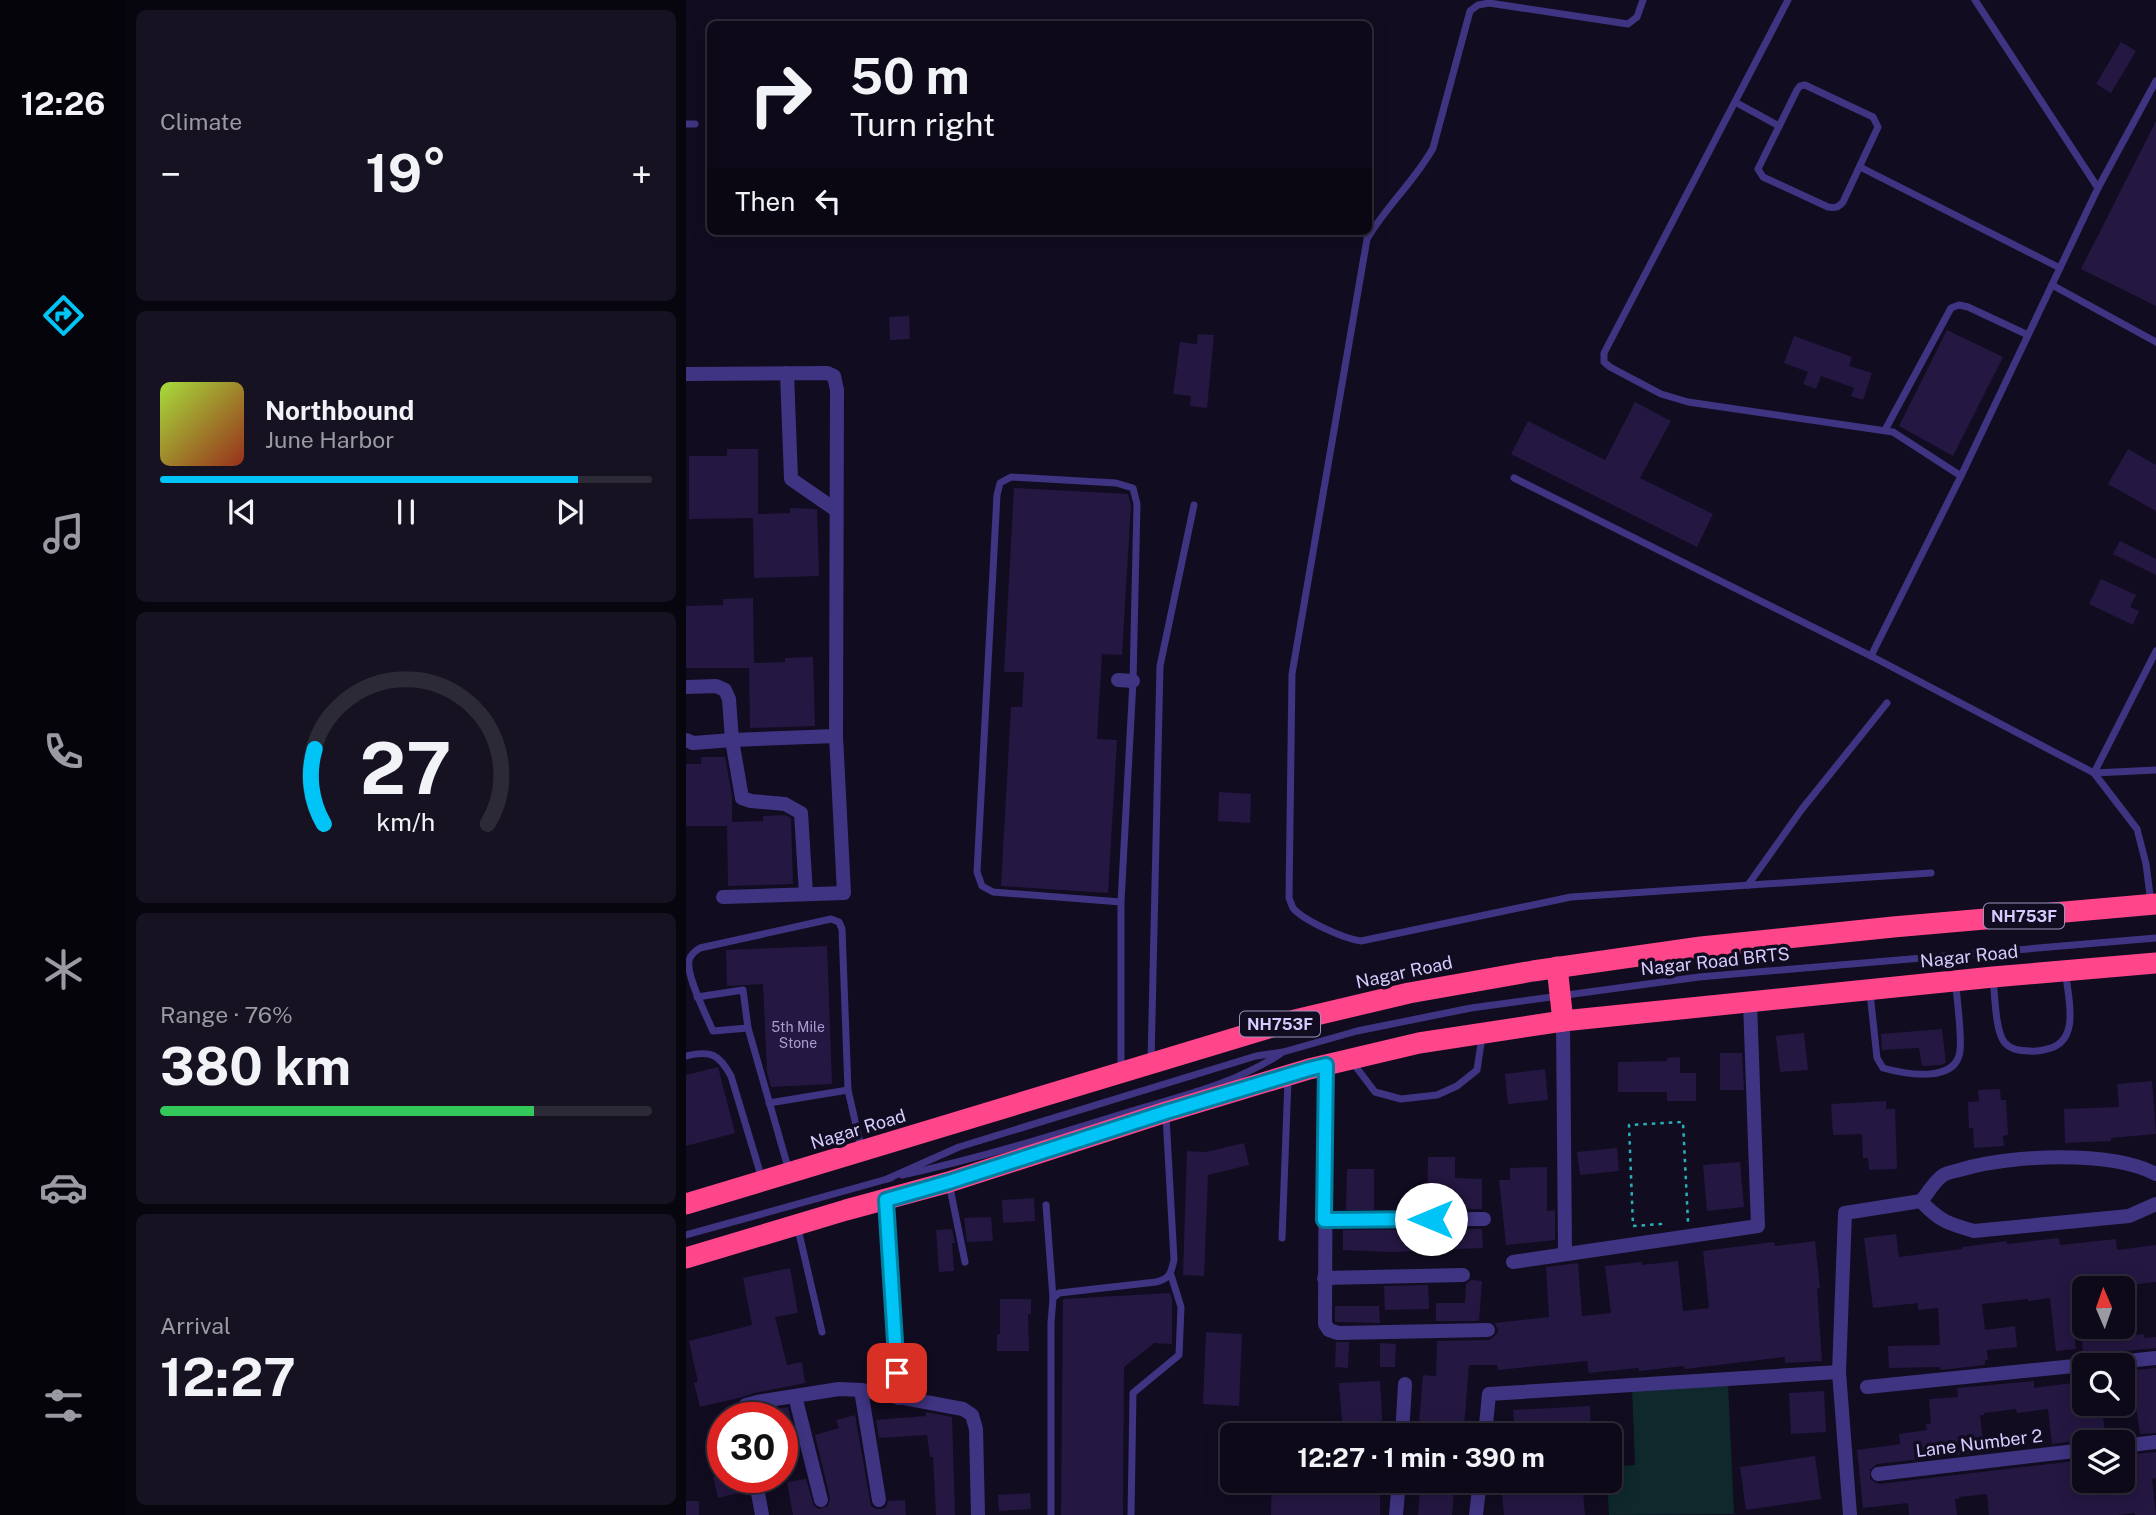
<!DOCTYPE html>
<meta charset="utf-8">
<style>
body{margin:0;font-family:"Public Sans",sans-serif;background:#161221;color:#f1f3f6;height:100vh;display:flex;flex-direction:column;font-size:26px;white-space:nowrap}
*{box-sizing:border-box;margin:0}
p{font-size:23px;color:#9a9aa2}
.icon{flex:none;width:38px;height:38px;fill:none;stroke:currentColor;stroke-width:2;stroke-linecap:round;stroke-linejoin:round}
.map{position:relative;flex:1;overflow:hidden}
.drawer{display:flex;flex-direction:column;gap:10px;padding:10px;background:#07050d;width:560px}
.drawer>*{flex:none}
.top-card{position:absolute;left:21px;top:21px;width:665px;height:214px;border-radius:10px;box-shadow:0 4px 18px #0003,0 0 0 2px #2d2a37;background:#0d0918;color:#f1f3f6;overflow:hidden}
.needle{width:46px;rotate:358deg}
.tools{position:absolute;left:1386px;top:1276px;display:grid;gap:14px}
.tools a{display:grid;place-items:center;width:63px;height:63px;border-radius:10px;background:#0d0918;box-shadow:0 4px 18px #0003,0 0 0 2px #2d2a37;font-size:35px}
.speed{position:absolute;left:21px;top:1402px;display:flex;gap:14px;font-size:35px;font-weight:700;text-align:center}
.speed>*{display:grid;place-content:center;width:91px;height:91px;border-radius:50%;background:#0d0918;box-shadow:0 4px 18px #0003,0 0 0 2px #2d2a37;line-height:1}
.speed .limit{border:10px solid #d22;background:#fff;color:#111}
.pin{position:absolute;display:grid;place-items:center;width:60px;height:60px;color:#fff;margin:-30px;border-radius:14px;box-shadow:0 4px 10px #0006}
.me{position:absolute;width:77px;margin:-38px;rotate:270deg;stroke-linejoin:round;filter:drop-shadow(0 0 5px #0008)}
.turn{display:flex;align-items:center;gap:24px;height:147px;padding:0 28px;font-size:32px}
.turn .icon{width:91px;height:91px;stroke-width:2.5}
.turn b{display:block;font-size:49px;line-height:60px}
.then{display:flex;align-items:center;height:66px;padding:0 28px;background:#0003;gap:14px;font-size:26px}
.big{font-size:52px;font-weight:700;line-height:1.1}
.drawer .card{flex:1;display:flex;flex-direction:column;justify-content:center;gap:10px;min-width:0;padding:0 24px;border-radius:10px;background:#161221}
.drawer .dial{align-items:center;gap:0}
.dial svg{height:182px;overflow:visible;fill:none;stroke:#2d2a37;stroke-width:7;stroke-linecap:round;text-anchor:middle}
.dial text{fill:#f1f3f6;stroke:none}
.song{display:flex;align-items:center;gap:21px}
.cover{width:84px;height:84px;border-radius:10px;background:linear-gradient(135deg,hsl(80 70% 55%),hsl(10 70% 35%))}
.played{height:7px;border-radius:4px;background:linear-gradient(90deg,#00c3f6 85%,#2d2a37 85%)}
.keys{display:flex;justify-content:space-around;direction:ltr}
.heat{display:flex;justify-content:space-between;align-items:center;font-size:38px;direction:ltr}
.charge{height:10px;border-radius:5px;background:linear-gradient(90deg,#34c759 76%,#2d2a37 0)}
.trip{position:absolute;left:534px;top:1423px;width:402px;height:70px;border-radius:10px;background:#0d0918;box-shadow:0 4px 18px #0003,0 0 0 2px #2d2a37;font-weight:700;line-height:70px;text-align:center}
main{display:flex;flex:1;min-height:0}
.tabs{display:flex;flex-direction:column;width:126px;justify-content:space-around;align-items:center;background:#05040a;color:#9a9aa2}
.tabs .icon{width:49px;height:49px}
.tabs .current{color:#00c3f6}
.tabs b{font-size:32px;color:#f1f3f6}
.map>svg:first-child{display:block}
.green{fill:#0e282b}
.building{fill:#241742}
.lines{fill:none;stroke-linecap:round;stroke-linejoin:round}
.path{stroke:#27b0b7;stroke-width:2.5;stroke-dasharray:3.5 5;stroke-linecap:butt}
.lane{stroke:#3f3482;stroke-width:7}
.street{stroke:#3f3482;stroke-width:14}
.highway{stroke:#ff468b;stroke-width:21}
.route-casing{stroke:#007fa0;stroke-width:18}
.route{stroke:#00c3f6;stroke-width:12}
.labels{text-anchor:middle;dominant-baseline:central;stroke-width:7;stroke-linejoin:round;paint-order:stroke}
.number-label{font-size:14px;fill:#aa9ed0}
.shield{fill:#110c20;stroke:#9c92bc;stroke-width:2}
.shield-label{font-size:16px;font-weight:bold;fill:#d7cbff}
.street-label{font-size:18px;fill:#d7cbff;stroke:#110c20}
</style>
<main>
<nav class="tabs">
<b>12:26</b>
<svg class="icon current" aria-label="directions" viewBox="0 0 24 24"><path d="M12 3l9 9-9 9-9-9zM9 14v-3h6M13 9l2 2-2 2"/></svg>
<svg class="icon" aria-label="music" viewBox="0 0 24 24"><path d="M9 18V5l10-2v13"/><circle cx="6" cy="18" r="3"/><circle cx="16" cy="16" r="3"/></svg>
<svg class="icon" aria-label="phone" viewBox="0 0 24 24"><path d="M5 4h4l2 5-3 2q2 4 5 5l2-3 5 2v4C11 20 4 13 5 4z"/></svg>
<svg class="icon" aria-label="climate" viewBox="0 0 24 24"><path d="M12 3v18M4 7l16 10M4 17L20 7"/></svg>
<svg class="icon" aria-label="car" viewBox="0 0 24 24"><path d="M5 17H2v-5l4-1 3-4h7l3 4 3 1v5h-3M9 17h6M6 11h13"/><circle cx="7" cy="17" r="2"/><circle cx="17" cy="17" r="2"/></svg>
<svg class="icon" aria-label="filters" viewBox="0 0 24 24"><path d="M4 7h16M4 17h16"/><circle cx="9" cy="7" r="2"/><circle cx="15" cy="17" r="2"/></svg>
</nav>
<section class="drawer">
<div class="card"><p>Climate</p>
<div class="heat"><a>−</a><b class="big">19°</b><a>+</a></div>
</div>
<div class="card">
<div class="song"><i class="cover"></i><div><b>Northbound</b><p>June Harbor</p></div></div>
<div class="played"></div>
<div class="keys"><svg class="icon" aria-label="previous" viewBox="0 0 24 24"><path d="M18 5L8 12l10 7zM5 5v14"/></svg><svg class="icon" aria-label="pause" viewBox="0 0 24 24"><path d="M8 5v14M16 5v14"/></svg><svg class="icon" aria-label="next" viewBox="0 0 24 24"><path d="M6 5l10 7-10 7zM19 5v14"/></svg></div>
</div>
<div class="card dial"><svg viewBox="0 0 100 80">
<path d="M14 69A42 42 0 1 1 86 69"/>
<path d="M14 69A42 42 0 0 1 10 36" stroke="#00c3f6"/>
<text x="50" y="56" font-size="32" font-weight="700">27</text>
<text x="50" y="72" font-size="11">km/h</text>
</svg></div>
<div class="card"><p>Range · 76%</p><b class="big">380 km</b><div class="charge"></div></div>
<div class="card"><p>Arrival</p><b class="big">12:27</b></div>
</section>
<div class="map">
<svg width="1470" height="1515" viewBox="0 0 1470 1515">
<rect width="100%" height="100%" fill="#110c20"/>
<path class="green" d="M1042,1383L1048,1514L923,1515L921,1481L924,1480V1467L949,1465L946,1388Z"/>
<g class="building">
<path d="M1435,42L1450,51L1425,93L1410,84Z"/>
<path d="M1470,121V306L1395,269Z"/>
<path d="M223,316L224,339L204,340L203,317Z"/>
<path d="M1261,330L1317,357L1267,456L1213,426Z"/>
<path d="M512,334L528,335L521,408L504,406L505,396L487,394L494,342L511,344Z"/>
<path d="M1108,336L1166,357L1163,366L1186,373L1177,400L1165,396L1168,388L1135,376L1130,389L1117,384L1122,372L1098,363Z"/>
<path d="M949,402L985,421L954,478L1027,514L1011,547L825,454L842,421L919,460Z"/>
<path d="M41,449H72V514L104,513V508L131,509L133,576L68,578L67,518L3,519V456H41Z"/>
<path d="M1442,449L1470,465V511L1422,484Z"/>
<path d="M328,488L442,494L445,505L436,655L416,654L411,739L431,740L422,893L315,886L325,707H336L338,672H318Z"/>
<path d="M1434,541L1470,559V575L1427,554Z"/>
<path d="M1415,579L1450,595L1444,607L1453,611L1447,625L1403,604Z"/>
<path d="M67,598L68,663L99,662V658L127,657L129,726L64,728L63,668H0V606L37,605V599Z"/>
<path d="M15,757H39L46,795V822L77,821V816L99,815L105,818L107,884L42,886L41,826H0V764H15Z"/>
<path d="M533,792L565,794L564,823L532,821Z"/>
<path d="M141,946L146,1084L85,1087L81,1072L77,984L41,986L40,950Z"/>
<path d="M1256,1029L1260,1063L1255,1065L1236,1066L1233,1048L1196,1050L1195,1034Z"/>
<path d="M1118,1033L1122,1070L1094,1072L1090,1036Z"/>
<path d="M1034,1053H1056L1058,1090H1034Z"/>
<path d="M994,1057V1073H1010V1101H981V1092H932V1062L981,1061V1058Z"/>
<path d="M32,1067L49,1133L0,1146V1075Z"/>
<path d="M859,1069L862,1100L822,1104L819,1074Z"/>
<path d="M1466,1081L1470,1134L1425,1138V1141L1379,1143L1378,1109L1433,1107L1431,1084Z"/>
<path d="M1314,1089L1315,1100H1320L1322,1135L1317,1136L1318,1146L1288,1148L1287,1128H1283L1282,1102L1293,1101L1292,1090Z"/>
<path d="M1200,1101V1109H1209L1211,1169L1183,1170L1182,1158H1177L1176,1134L1147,1135L1145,1104Z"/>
<path d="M558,1143L563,1165L522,1175L518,1276L497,1275L501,1151L520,1152Z"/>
<path d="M931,1148L933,1171L894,1175L891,1152Z"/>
<path d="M742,1157H769V1178L796,1179V1209L741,1210Z"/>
<path d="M1054,1162L1058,1207L1021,1211L1017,1165Z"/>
<path d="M861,1167V1211L869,1210V1240L820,1245L813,1180H824V1168Z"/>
<path d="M661,1169H688V1210H660Z"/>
<path d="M348,1198L349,1221L317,1223L316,1200Z"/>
<path d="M305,1217L307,1241L281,1242L278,1218Z"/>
<path d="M266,1229L269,1243H266L268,1271L253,1272L250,1230Z"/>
<path d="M796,1229L797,1248L705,1252L657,1250V1230Z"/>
<path d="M1210,1234L1213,1257L1276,1249V1247L1321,1241V1244L1373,1238L1374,1245L1430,1239L1431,1250L1470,1245V1282L1435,1286L1436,1288H1398V1295L1384,1297L1390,1349L1370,1351L1364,1298L1342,1301V1299L1296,1304L1299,1330L1329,1326L1331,1347L1301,1350L1302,1360H1299V1365L1255,1370L1254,1367L1203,1368L1202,1346L1254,1345L1252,1308L1232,1310V1303L1187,1308L1178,1238Z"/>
<path d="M1129,1241L1134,1288H1131L1136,1361L1099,1363V1357L999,1369L998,1366L953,1371L952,1368L903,1373L901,1361L812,1370L811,1365H783L778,1426L733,1422L737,1375L750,1376L751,1341L803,1340L811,1334L812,1329L808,1323L863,1317L860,1267L892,1263L896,1316L925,1313L919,1266L956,1262V1265L992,1261L997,1311L1023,1308L1017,1251L1088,1242L1089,1246Z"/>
<path d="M104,1268L112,1313L89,1317L101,1365L116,1362L119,1383L69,1393L53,1398L14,1407L8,1383L12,1382L3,1341L66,1325L57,1278Z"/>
<path d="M785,1280L796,1281L793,1321H750V1303H779L780,1284Z"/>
<path d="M742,1285L743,1309L699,1310L698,1286Z"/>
<path d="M484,1293L486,1299V1344L468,1343L438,1367L437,1515H375L377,1299Z"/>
<path d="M314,1299H345V1314H342L343,1351H311V1334H314Z"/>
<path d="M649,1306H693L694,1323L649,1322Z"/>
<path d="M520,1332L556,1334L553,1406L517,1404Z"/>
<path d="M1458,1334V1338L1470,1337V1348L1397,1355L1396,1341Z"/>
<path d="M650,1342H663L662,1368L649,1367Z"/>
<path d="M694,1343L710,1344L709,1367H694Z"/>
<path d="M1470,1368V1433L1454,1434L1449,1399L1437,1400V1371Z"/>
<path d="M1398,1375V1406L1415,1404L1420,1437L1366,1444L1362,1409L1331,1413L1330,1409L1298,1413V1415H1294L1298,1452L1191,1464L1184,1470V1479L1193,1484L1398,1460V1480H1437V1455L1470,1452V1478L1466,1479L1470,1515H1449V1513L1432,1515H1303L1301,1494L1273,1497V1499H1269L1271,1515H1223L1222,1503L1177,1508L1171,1450L1214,1444L1213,1434L1241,1430L1240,1424H1245L1243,1399L1272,1397L1271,1388L1348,1381V1388L1386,1383L1385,1376Z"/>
<path d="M694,1381L697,1435H657L653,1383Z"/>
<path d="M1138,1391L1140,1432L1105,1434L1103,1393Z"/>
<path d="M904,1406L905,1435H829L827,1410Z"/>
<path d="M102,1407L108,1433L96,1435V1418H91L90,1409Z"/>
<path d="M240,1412L266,1417L269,1515H250L247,1457H244L241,1435L193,1438L190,1420L240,1416Z"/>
<path d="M169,1415L185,1506L190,1509H195L200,1507L202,1501L219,1500L220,1515H107L101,1482L120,1479L128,1506L133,1509L142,1506L144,1498L129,1435L153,1428L150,1420Z"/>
<path d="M1129,1456L1135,1499L1060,1510L1054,1467Z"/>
<path d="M27,1477H60L62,1491L32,1498Z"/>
<path d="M586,1480H616V1487L668,1485V1480H694V1515H585Z"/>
<path d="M735,1480H769L766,1515H732Z"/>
<path d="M870,1480H896L899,1515H818L815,1486Z"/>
<path d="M344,1493L345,1509L313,1511L312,1495Z"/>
<rect x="0" y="1501" width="13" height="14"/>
</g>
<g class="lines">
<path class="path" d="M975,1225V1224L947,1226L943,1125L997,1122L1002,1222"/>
<g class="lane">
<path d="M957,0L951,17L942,24L803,3L792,5L784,11L747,148C729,181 700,206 681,239L606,674L603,898C604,900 606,906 607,908C618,921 659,939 675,941L885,897L1245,873"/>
<path d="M1102,0L918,353V362L924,367L975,394L1002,402L1207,432L1275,476L1412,188L1470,81"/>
<path d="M1289,0L1412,188"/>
<path d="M1119,85L1187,117L1192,127L1157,202C1152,208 1149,208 1142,207L1077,177L1072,169L1111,90L1114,86Z"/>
<path d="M1049,102L1093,126"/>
<path d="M0,124H9"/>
<path d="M1174,167L1374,268"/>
<path d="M1366,285L1470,342"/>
<path d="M1199,430L1265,308L1273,305L1282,307L1342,335"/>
<path d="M828,478L1185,656L1275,476"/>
<path d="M1185,656L1408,773L1470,651"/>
<path d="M1408,773L1451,829L1460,864L1465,903"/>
<path d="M1408,773L1470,770"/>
<path d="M1062,885L1116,809L1201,703"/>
<path d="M1307,978C1309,994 1309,1032 1319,1043C1325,1050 1335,1051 1344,1051C1352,1052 1358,1050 1365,1048C1394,1038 1382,998 1380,975"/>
<path d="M1184,993L1191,1058L1197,1068C1218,1074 1270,1084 1274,1051C1276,1033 1271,1004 1270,984"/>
<path d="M11,997L57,990L62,1028"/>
<path d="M0,1056C25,1050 33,1054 45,1076L76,1179"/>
<path d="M465,1062L474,666L508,505"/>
<path d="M667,1063L689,1092L715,1099L751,1095L771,1086L791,1070L796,1037"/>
<path d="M435,1069V902L447,681L451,504L447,488L430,483L325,477L314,483L311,495L291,872L296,886L307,892L435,902"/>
<path d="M83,1103L162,1090"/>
<path d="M103,1171L62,1028L27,1031C21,1017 0,976 3,961C4,955 9,951 14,948L145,919L153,922L156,929L162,1090L175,1147"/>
<path d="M216,1175C291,1159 365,1136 439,1113C491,1097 547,1085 594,1054"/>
<path d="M201,1179L273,1147L570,1056L597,1052L671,1031L785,1008L1013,977L1470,938"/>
<path d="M263,1183L279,1262"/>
<path d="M360,1205L367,1298"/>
<path d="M112,1229L136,1332"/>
<path d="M0,1235L205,1178"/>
<path d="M596,1238L602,1080"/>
<path d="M365,1515V1323L367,1298L373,1293L470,1282C484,1279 485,1273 488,1260L480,1116"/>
<path d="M445,1515L447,1393L493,1355L495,1307L485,1275"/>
</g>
<g class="street">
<path d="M101,373L105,479L150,510"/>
<path d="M0,374L141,373L148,376L151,390L150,736L158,893L37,897"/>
<path d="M432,680L447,681"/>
<path d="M0,687L30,686L39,690L43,699L46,740L150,736"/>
<path d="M0,740L7,743L46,740L56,798L65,801L99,804L115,813L120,894"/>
<path d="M877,1021L879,1253"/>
<path d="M640,1065L639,1324L643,1330L652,1333L802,1330"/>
<path d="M200,1200L212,1398"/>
<path d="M1235,1201C1253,1221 1263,1224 1288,1231L1443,1216L1470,1204"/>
<path d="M638,1220L798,1219"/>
<path d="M827,1262L1072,1226L1064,1002"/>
<path d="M638,1278L777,1275"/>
<path d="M1401,1365L1470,1358"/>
<path d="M1181,1387L1398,1365"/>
<path d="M175,1390L193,1500"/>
<path d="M109,1396L135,1500"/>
<path d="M57,1418L60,1405L71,1402L153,1389L175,1390L277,1409L286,1415L290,1429L292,1515"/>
<path d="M716,1435L719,1384"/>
<path d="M799,1435L803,1394L1153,1372"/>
<path d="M1437,1446L1470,1442"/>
<path d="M1192,1474L1398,1450"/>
<path d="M69,1477L76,1515"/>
<path d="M710,1515L713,1480"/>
<path d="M790,1515L794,1480"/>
<path d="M1164,1515L1153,1372L1159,1213L1235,1201C1242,1193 1248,1182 1256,1176C1261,1172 1271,1171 1277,1169C1325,1155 1425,1150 1470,1174"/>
</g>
<g class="highway">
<path d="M871,967L877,1021"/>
<path d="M0,1204L609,1020L723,993L847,971L1015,947L1207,927L1470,904"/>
<path d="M0,1258L160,1210L263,1182L480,1112L623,1069L733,1043L877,1021L1307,977L1470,963"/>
</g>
</g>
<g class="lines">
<g class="route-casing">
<path id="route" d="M211,1373L200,1200L263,1182L480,1112L623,1069L640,1065L638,1220L745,1219"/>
</g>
<use href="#route" class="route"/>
</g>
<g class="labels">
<g class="number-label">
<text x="112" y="1027">5th Mile<tspan x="112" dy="16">Stone</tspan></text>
</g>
<g class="shield">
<rect x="1298" y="903.5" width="80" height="25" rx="5"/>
<rect x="554" y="1011.5" width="80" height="25" rx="5"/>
</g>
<g class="shield-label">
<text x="1338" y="916">NH753F</text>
<text x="594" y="1024">NH753F</text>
</g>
<g class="street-label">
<text transform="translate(1283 956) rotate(-6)">Nagar Road</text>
<text transform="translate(1029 961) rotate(-6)">Nagar Road BRTS</text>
<text transform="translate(718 972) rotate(-12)">Nagar Road</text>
<text transform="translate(172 1129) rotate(-17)">Nagar Road</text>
<text transform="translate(1293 1443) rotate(-7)">Lane Number 2</text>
</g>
</g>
</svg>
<div class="tools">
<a><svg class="needle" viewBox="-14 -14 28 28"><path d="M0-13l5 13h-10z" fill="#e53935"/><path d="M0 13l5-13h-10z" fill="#9a9aa2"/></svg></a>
<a><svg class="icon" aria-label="search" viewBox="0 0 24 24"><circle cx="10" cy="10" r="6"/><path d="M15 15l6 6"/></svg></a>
<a><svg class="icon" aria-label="layers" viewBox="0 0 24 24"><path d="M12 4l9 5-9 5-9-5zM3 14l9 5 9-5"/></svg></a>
</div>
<div class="speed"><div class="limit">30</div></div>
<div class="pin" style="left:211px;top:1373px;background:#d93025"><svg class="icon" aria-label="arrive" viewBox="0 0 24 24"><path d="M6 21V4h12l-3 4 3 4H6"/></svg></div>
<svg class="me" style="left:745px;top:1219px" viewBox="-20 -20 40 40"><circle r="19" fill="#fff"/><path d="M0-13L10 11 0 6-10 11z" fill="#00c3f6"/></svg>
<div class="trip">12:27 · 1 min · 390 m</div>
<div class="top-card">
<div class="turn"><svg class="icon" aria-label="right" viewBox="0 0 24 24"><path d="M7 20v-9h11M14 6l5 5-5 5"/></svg><div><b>50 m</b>Turn right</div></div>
<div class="then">Then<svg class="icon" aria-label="left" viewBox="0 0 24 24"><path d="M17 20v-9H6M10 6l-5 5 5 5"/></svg></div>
</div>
</div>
</main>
